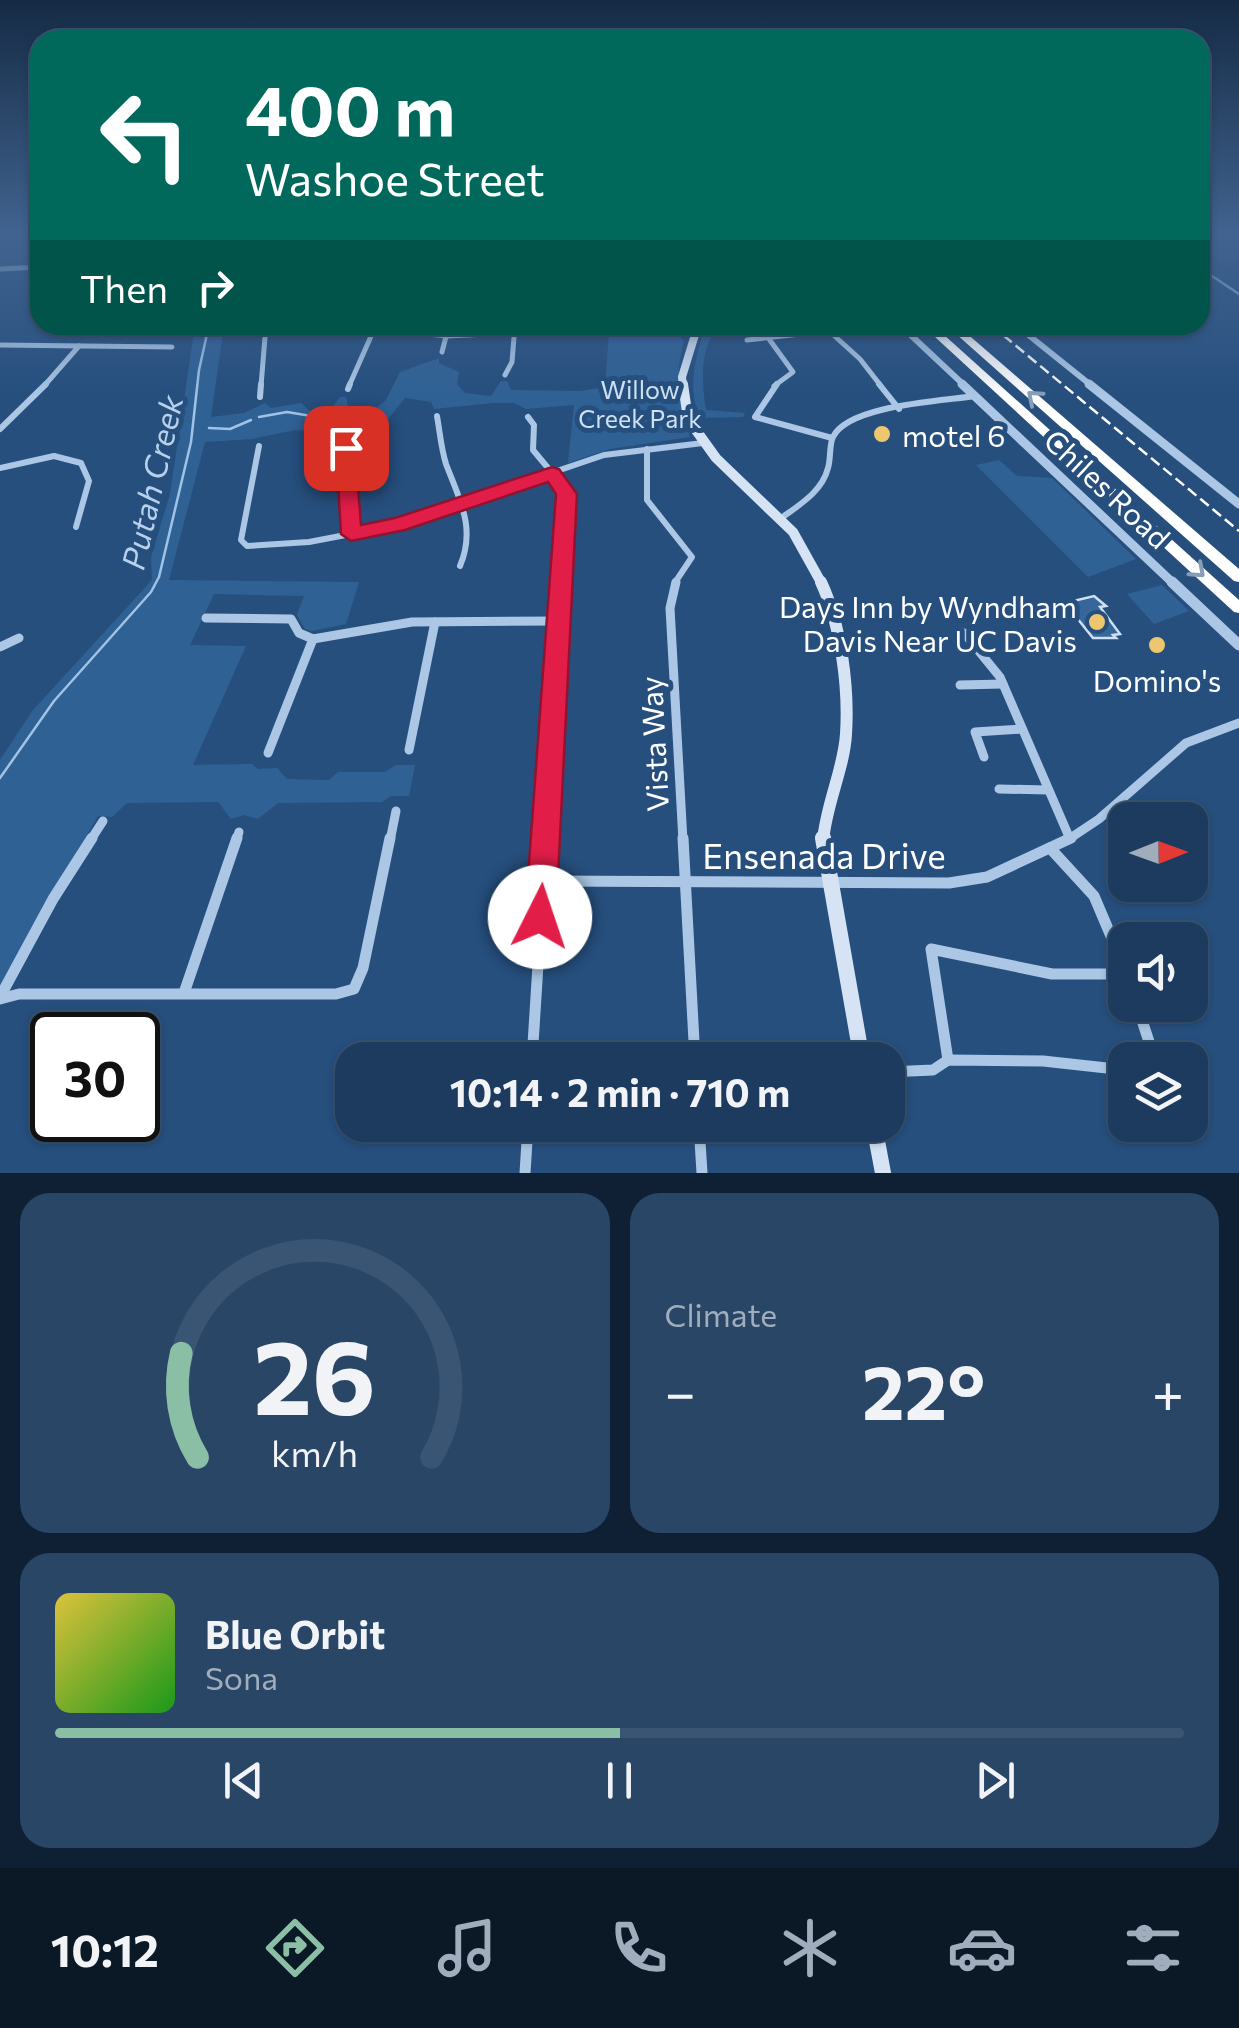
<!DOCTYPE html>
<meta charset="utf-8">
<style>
body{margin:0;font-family:Commissioner,sans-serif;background:#294667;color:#f1f3f6;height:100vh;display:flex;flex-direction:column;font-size:38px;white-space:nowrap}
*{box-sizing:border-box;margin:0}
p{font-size:32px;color:#a0adbc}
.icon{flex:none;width:55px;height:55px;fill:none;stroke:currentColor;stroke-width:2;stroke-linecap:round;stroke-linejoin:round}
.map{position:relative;height:1173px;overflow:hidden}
.panel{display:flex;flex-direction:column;gap:20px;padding:20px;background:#0f2034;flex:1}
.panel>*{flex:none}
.banner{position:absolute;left:30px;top:30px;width:1180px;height:305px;border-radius:30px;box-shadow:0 2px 8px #0004,0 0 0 2px #3a5573;background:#00695c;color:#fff;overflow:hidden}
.needle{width:65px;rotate:89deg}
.buttons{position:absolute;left:1108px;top:802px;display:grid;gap:20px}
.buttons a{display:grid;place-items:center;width:100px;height:100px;border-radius:20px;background:#1c3b5e;box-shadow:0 2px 8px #0004,0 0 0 2px #3a5573;font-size:50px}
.speed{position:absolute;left:30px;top:1012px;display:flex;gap:20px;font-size:50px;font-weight:700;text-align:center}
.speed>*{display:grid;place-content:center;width:130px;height:130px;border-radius:50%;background:#1c3b5e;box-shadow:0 2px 8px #0004,0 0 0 2px #3a5573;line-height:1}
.speed .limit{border:5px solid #111;border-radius:15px;background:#fff;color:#111}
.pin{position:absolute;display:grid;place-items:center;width:85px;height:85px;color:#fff;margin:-42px;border-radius:20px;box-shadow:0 5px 15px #0006}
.me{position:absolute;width:110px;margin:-55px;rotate:4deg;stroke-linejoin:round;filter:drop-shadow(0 0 8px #0008)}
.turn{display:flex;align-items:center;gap:35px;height:210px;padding:0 50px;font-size:45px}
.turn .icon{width:130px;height:130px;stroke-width:2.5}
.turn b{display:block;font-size:70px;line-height:85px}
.then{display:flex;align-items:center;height:95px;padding:0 50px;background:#0003;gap:20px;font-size:38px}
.big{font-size:75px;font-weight:700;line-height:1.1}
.panel .card{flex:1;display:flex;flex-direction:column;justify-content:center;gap:15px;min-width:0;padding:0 35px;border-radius:30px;background:#294667}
.panel .dial{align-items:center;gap:0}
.dial svg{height:260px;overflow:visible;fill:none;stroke:#3a5573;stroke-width:7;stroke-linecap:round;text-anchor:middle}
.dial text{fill:#f1f3f6;stroke:none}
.song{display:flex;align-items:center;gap:30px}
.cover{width:120px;height:120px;border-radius:15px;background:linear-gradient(135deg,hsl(50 70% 55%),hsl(120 70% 35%))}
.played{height:10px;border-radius:5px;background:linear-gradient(90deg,#8abfa5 50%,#3a5573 50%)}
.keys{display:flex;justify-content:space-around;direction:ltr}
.heat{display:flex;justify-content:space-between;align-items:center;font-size:55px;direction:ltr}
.panel .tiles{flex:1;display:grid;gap:20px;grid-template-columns:1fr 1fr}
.card:last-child{grid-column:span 2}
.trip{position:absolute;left:335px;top:1042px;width:570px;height:100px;border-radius:30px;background:#1c3b5e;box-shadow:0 2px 8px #0004,0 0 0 2px #3a5573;font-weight:700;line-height:100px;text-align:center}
.dock{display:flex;height:160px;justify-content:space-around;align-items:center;background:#0b1826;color:#a0adbc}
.dock .icon{width:70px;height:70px}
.dock .active{color:#8abfa5}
.dock b{font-size:45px;color:#f1f3f6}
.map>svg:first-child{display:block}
.green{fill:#306195}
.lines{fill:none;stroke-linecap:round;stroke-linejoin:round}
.stream{stroke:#a0c2e6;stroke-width:2.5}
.building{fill:#36669a;stroke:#cee1f4;stroke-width:2.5}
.minor-far3{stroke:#abc7e5;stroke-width:5}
.minor-far2{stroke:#abc7e5;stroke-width:6}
.minor-far1{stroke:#abc7e5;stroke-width:9}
.minor{stroke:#abc7e5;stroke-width:11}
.tertiary-far2{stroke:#abc7e5;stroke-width:6}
.tertiary-far1{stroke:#abc7e5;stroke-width:9}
.tertiary{stroke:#abc7e5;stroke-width:11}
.secondary-far3{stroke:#d5e3f5;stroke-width:8}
.secondary-far2{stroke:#d5e3f5;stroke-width:10}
.secondary-far1{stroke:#d5e3f5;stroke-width:12}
.secondary{stroke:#d5e3f5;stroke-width:16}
.motorway{fill:#fff;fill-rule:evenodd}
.rail{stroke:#fff;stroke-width:2.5;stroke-dasharray:11 5;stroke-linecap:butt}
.oneway{stroke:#889eb8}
.route{fill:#e11d48;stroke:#92132f;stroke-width:2.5}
.poi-dot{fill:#eec670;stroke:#264f7e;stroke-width:4}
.labels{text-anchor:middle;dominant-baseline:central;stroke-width:10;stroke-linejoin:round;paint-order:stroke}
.far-park-label{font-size:25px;fill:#cee1f4;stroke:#264f7e}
.poi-label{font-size:30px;fill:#fff;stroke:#264f7e;text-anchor:start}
.street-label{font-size:30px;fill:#fff;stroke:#264f7e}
.water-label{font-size:32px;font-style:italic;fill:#b7d1ed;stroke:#264f7e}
.near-street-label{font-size:35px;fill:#fff;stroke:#264f7e}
</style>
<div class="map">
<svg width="1239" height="1173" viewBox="0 0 1239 1173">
<rect width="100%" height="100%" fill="#264f7e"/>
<g class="green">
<path d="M195,325H224L211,417L244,413L265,403L271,408L301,403L313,414L326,416L340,397H346L349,409L367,415L386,400L400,372L439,358V363L459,372L457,384L465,393L491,396L501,381H507L511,390L580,391L605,387L609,331L680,337L684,341C673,381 681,399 690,437L610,449L568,463L574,405L526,409L514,403H493L434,409L431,402L405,398L385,423L370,426L355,439L342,440L327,432L295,430L252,439L205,442L169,580L359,582L346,624L312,631L305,629L297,615L304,596L214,594L190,645L246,646L193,765L252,764L258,769L277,768L287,779L329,780L338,772H385L396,765H415L409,796H391L382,802L278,803L258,819L244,815L231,819L218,802L127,803L112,817L98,816L0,985V760L33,710L152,580L151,557L170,494Z"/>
<path d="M705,325H722C698,343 702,384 706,410L745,413L743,417L701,418C685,388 697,356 705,325Z"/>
<path d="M999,460L1017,476L1052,478L1136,559L1088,577L976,465Z"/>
<path d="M1162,585L1189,611L1154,624L1127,594Z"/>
</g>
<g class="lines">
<g class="stream">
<path d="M1200,268L1239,294"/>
<path d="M259,417L287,412L329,419"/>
<path d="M336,421L346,425L370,417"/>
<path d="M209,428L230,429L251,420"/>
<path d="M0,778L54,701L151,592L159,577L191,442L199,370L209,325"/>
</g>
</g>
<path class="building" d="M1094,596L1106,606L1100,607L1120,634L1113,635L1116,638H1093L1065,603Z"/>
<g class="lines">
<g class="minor-far3">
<path d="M0,269L40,267"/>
<path d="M340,325L447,336L615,328L695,335"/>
<path d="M266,327L285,325"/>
<path d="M769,339L793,372L774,386"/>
<path d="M747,340L829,331L860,359L881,386"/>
<path d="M0,345L172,347"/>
<path d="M442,352L449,325"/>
<path d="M505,375L512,362L515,325"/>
<path d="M44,386L79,346"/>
<path d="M261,386L266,325"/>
<path d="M349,386L376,325"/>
</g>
<g class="minor-far2">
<path d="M777,384L755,417L832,438"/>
<path d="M879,384L899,409"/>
<path d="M348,389L350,384"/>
<path d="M260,397L261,384"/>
<path d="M437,416C440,433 441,448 446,464C460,501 476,528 460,566"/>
<path d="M528,417L534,425L533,450L563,486L567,503L562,584"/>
<path d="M0,429L46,384"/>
<path d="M259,446L241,540L247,546L309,542L398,525L604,455L703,443"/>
<path d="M346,448L351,534"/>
<path d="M647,449V500L692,557L674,584"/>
<path d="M0,468L54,456L81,463L89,481L76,527"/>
<path d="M780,519C799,505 822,492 828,468C831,459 829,445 833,437C848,405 943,401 975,396"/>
</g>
<g class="minor-far1">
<path d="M676,582L670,608L683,841"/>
<path d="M206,618L291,619L299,633L313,639"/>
<path d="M964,633L1000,677L1070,839"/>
<path d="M313,639L412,622L561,621"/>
<path d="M0,647L19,638"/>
<path d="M960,685L1003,684"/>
<path d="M409,750L435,622"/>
<path d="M268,753L313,639"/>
<path d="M984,757L975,732L1022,729"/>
<path d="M999,789L1048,790"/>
<path d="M90,841L103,821"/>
<path d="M236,841L239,832"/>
<path d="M390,841L396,811"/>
<path d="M546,841L562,582"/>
<path d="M1066,841L1099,819L1186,743L1239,723"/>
</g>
<g class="minor">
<path d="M683,838L695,1060"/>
<path d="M1050,848L1094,896L1125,969"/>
<path d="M543,881L949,883L987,877L1071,838"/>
<path d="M184,993L237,838"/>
<path d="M0,997L53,899L92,838"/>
<path d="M0,999L19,994H336L354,989L363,968L390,838"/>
<path d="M1137,1005L1155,1060"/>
<path d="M532,1060L546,838"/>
<path d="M948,1060L931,949L1052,974H1125"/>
<path d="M888,1072L933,1070L948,1060L1043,1061L1125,1070"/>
<path d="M699,1125L702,1173"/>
<path d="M1181,1125L1186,1136"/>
<path d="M525,1173L528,1125"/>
</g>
<g class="tertiary-far2">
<path d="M900,325L965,386"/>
<path d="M1016,325L1092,386"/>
</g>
<g class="tertiary-far1">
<path d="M962,384L1174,584"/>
<path d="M1089,384L1239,504"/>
</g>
<path class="tertiary" d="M1172,582L1239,645"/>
<path class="secondary-far3" d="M683,386L682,377L698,325"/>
<path class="secondary-far2" d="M683,384L688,419L716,458L793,532L822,584"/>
<path class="secondary-far1" d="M821,582C841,625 849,687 846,734C844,769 826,804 823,841"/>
<g class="secondary">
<path d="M823,838L862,1060"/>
<path d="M874,1125L883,1173"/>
</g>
<g class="motorway">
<path d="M922,325H933L1239,600V613L1234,612Z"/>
<path d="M946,325H957L1239,569V582L1234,581Z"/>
</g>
<path class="rail" d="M991,325L1239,531"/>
</g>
<defs><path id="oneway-chevron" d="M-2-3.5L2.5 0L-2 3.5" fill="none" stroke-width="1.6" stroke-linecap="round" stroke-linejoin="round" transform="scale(2.5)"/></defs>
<g class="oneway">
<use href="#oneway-chevron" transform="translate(1034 397) rotate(-139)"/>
<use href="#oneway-chevron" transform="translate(1198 571) rotate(42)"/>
</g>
<linearGradient id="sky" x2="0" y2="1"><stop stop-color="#152b45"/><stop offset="0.59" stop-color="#41638f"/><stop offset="1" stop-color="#41638f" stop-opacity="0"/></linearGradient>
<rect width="1239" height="396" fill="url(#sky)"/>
<path class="route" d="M346,442L355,448L361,525L395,518L552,467L559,469L577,494L556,917L552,928L540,933L529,928L525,917L556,494L548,482L405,530L351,541L341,534L336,448Z"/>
<g class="poi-dot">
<circle cx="882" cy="434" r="10"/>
<circle cx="1097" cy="622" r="10"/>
<circle cx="1157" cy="645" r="10"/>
</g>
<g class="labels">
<g class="far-park-label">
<text x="640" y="389">Willow<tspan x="640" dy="29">Creek Park</tspan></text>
</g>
<g class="poi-label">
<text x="902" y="434">motel 6</text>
<text x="1077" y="605" text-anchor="end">Days Inn by Wyndham<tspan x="1077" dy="34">Davis Near UC Davis</tspan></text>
<text x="1157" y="679" text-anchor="middle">Domino's</text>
</g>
<g class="street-label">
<text transform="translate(1108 488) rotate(43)">Chiles Road</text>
<text transform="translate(653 744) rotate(-93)">Vista Way</text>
</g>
<g class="water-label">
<text transform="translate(151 482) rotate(-77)">Putah Creek</text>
</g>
<g class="near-street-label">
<text x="824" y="854">Ensenada Drive</text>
</g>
</g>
</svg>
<div class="buttons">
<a><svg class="needle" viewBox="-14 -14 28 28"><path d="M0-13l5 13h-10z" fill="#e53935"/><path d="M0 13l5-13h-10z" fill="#a0adbc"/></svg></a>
<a><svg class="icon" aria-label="sound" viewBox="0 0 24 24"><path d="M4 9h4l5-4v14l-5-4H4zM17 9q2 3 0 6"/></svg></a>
<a><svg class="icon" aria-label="layers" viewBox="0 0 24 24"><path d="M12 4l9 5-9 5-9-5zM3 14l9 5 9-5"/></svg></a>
</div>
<div class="speed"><div class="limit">30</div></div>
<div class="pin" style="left:346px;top:448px;background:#d93025"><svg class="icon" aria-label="arrive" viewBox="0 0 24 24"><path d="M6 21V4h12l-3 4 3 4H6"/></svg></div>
<svg class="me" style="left:540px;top:917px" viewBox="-20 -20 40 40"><circle r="19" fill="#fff"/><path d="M0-13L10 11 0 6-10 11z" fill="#e11d48"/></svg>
<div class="trip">10:14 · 2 min · 710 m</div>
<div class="banner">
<div class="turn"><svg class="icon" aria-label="left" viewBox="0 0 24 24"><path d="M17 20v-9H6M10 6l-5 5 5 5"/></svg><div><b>400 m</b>Washoe Street</div></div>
<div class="then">Then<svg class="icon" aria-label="right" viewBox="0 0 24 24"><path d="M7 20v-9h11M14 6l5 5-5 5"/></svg></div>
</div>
</div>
<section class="panel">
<div class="tiles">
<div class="card dial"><svg viewBox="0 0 100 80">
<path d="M14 69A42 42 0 1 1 86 69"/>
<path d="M14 69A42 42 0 0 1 9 37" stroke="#8abfa5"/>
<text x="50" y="56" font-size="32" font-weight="700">26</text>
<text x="50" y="72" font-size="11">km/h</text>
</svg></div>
<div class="card"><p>Climate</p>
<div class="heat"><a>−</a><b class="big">22°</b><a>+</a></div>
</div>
<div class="card">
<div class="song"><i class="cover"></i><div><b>Blue Orbit</b><p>Sona</p></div></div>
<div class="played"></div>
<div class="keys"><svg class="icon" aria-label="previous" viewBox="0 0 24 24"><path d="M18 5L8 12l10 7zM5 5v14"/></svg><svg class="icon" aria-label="pause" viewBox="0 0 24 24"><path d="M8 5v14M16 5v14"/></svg><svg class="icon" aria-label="next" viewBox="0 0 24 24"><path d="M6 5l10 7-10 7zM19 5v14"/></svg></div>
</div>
</div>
</section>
<nav class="dock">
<b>10:12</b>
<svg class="icon active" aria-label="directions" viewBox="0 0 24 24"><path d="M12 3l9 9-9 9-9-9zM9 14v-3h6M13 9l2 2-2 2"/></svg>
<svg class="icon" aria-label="music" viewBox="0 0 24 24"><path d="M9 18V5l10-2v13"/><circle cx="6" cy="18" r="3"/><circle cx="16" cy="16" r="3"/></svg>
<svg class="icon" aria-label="phone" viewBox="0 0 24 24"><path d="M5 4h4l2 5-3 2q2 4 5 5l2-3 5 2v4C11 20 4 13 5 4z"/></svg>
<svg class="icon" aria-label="climate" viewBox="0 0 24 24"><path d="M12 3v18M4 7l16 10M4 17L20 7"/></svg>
<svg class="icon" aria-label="car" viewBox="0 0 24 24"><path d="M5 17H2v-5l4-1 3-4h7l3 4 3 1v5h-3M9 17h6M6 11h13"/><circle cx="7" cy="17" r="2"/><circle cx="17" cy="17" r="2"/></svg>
<svg class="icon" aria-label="filters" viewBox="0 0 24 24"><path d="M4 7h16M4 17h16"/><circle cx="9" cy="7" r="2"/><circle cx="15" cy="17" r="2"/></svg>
</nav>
